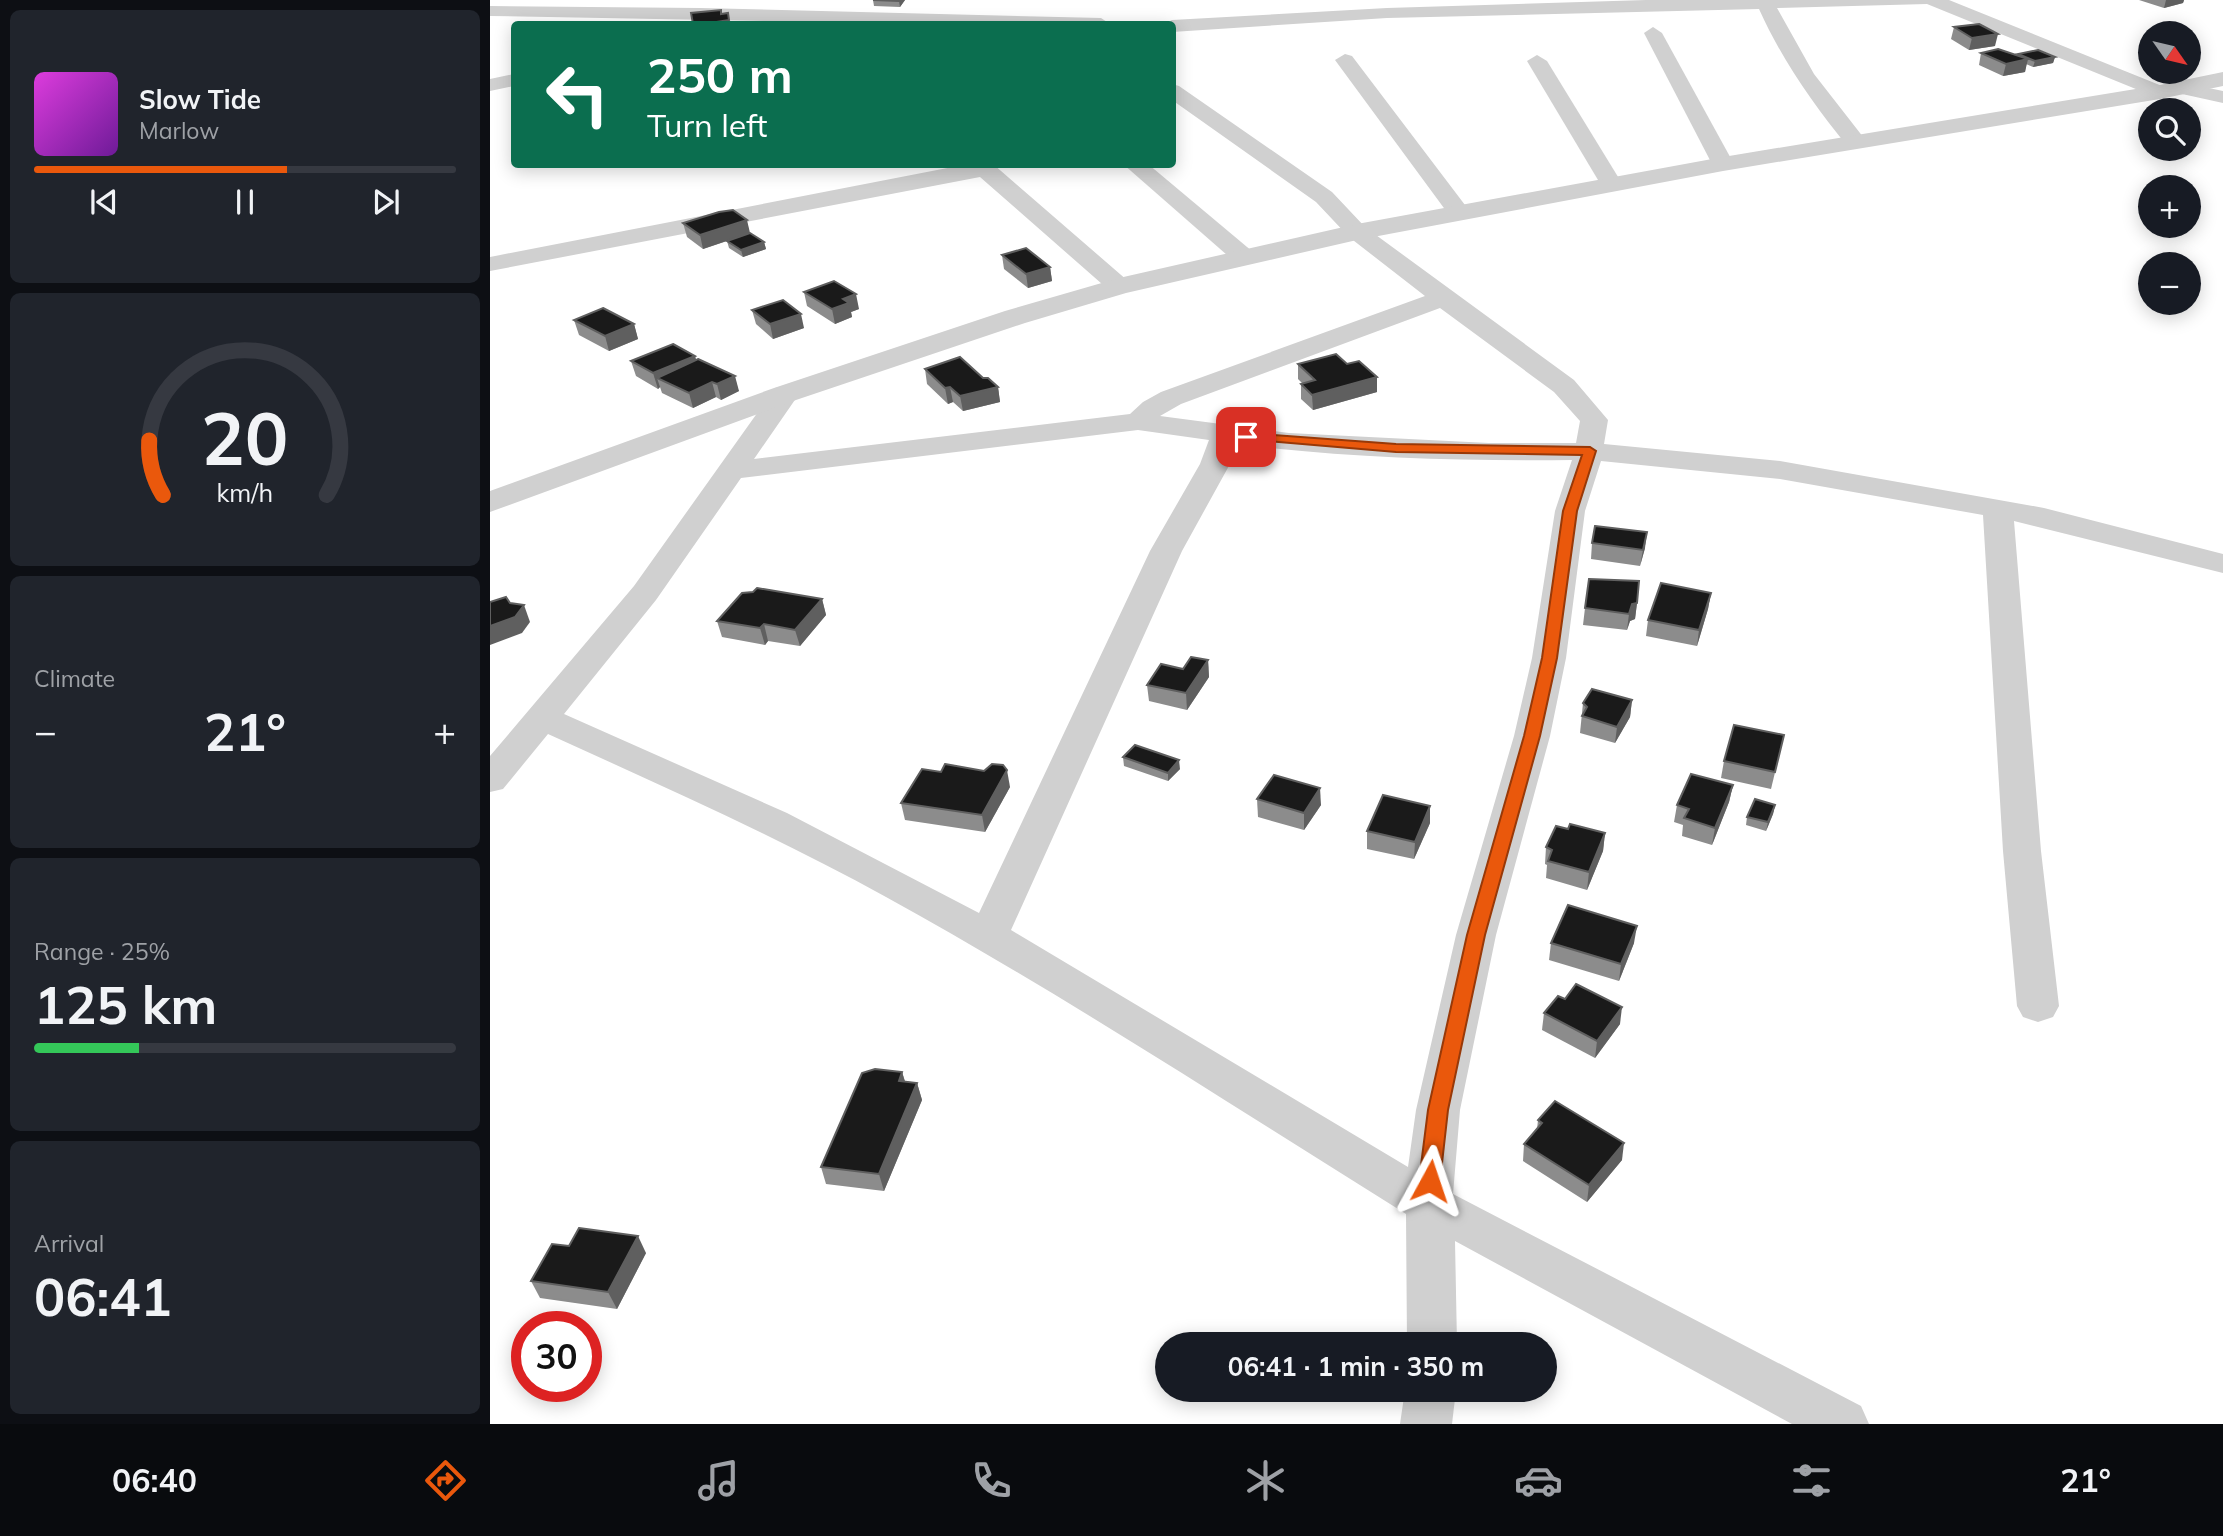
<!DOCTYPE html>
<meta charset="utf-8">
<style>
body{margin:0;font-family:Mulish,sans-serif;background:#20242c;color:#f1f3f6;height:100vh;display:flex;flex-direction:column;font-size:26px;white-space:nowrap}
*{box-sizing:border-box;margin:0}
p{font-size:23px;color:#9ea1a6}
.icon{flex:none;width:38px;height:38px;fill:none;stroke:currentColor;stroke-width:2;stroke-linecap:round;stroke-linejoin:round}
.map{position:relative;flex:1;overflow:hidden}
.details{display:flex;flex-direction:column;gap:10px;padding:10px;background:#0d0f14;width:490px}
.details>*{flex:none}
.guide{position:absolute;left:21px;top:21px;width:665px;height:147px;border-radius:7px;box-shadow:0 4px 18px #0003;background:#0b6e4f;color:#fff;overflow:hidden}
.needle{width:46px;rotate:124deg}
.controls{position:absolute;left:1648px;top:21px;display:grid;gap:14px}
.controls a{display:grid;place-items:center;width:63px;height:63px;border-radius:50%;background:#171b24;box-shadow:0 4px 18px #0003;font-size:35px}
.speed{position:absolute;left:21px;top:1311px;display:flex;gap:14px;font-size:35px;font-weight:700;text-align:center}
.speed>*{display:grid;place-content:center;width:91px;height:91px;border-radius:50%;background:#171b24;box-shadow:0 4px 18px #0003;line-height:1}
.speed .limit{border:10px solid #d22;background:#fff;color:#111}
.pin{position:absolute;display:grid;place-items:center;width:60px;height:60px;color:#fff;margin:-30px;border-radius:14px;box-shadow:0 4px 10px #0006}
.me{position:absolute;width:77px;margin:-38px;rotate:5deg;stroke-linejoin:round;filter:drop-shadow(0 0 5px #0008)}
.turn{display:flex;align-items:center;gap:24px;height:147px;padding:0 21px;font-size:32px}
.turn .icon{width:91px;height:91px;stroke-width:2.5}
.turn b{display:block;font-size:49px;line-height:60px}
.big{font-size:52px;font-weight:700;line-height:1.1}
.details .tile{flex:1;display:flex;flex-direction:column;justify-content:center;gap:10px;min-width:0;padding:0 24px;border-radius:10px;background:#20242c}
.details .dial{align-items:center;gap:0}
.dial svg{height:182px;overflow:visible;fill:none;stroke:#363941;stroke-width:7;stroke-linecap:round;text-anchor:middle}
.dial text{fill:#f1f3f6;stroke:none}
.song{display:flex;align-items:center;gap:21px}
.cover{width:84px;height:84px;border-radius:10px;background:linear-gradient(135deg,hsl(300 70% 55%),hsl(280 70% 35%))}
.played{height:7px;border-radius:4px;background:linear-gradient(90deg,#ea580c 60%,#363941 60%)}
.keys{display:flex;justify-content:space-around;direction:ltr}
.heat{display:flex;justify-content:space-between;align-items:center;font-size:38px;direction:ltr}
.charge{height:10px;border-radius:5px;background:linear-gradient(90deg,#34c759 25%,#363941 0)}
.trip{position:absolute;left:665px;top:1332px;width:402px;height:70px;border-radius:35px;background:#171b24;box-shadow:0 4px 18px #0003;font-weight:700;line-height:70px;text-align:center}
.tab-bar{display:flex;height:112px;justify-content:space-around;align-items:center;background:#090b0e;color:#9ea1a6}
.tab-bar .icon{width:49px;height:49px}
.tab-bar .current{color:#ea580c}
.tab-bar b{font-size:32px;color:#f1f3f6}
main{display:flex;flex:1;min-height:0}
.map>svg:first-child{display:block}
.lines{fill:none;stroke-linecap:round;stroke-linejoin:round}
.minor{fill:#d0d0d0;fill-rule:evenodd}
.tertiary{fill:#d0d0d0;fill-rule:evenodd}
.wall{fill:#8c8c8c}
.shaded-wall{fill:#5f5f5f}
.building{fill:#1a1a1a;stroke:#5f5f5f;stroke-width:2}
.route{fill:#ea580c;stroke:#983908;stroke-width:2}
</style>
<main>
<section class="details">
<div class="tile">
<div class="song"><i class="cover"></i><div><b>Slow Tide</b><p>Marlow</p></div></div>
<div class="played"></div>
<div class="keys"><svg class="icon" aria-label="previous" viewBox="0 0 24 24"><path d="M18 5L8 12l10 7zM5 5v14"/></svg><svg class="icon" aria-label="pause" viewBox="0 0 24 24"><path d="M8 5v14M16 5v14"/></svg><svg class="icon" aria-label="next" viewBox="0 0 24 24"><path d="M6 5l10 7-10 7zM19 5v14"/></svg></div>
</div>
<div class="tile dial"><svg viewBox="0 0 100 80">
<path d="M14 69A42 42 0 1 1 86 69"/>
<path d="M14 69A42 42 0 0 1 8 45" stroke="#ea580c"/>
<text x="50" y="56" font-size="32" font-weight="700">20</text>
<text x="50" y="72" font-size="11">km/h</text>
</svg></div>
<div class="tile"><p>Climate</p>
<div class="heat"><a>−</a><b class="big">21°</b><a>+</a></div>
</div>
<div class="tile"><p>Range · 25%</p><b class="big">125 km</b><div class="charge"></div></div>
<div class="tile"><p>Arrival</p><b class="big">06:41</b></div>
</section>
<div class="map">
<svg width="1733" height="1424" viewBox="0 0 1733 1424">
<rect width="100%" height="100%" fill="#fff"/>
<g class="lines">
<g class="minor">
<path d="M1156,0H1459L1677,88L1680,92L1677,96H1663L1437,4L1287,8L1324,74L1377,142L1374,147H1358C1323,104 1292,60 1269,9L897,18L682,32V24H674L682,20L897,8Z"/>
<path d="M0,6L210,8L611,18L620,24H428L0,16Z"/>
<path d="M1163,27L1172,33L1244,164L1241,169H1225L1222,164L1154,33Z"/>
<path d="M855,54L862,56L978,209L982,214L978,219H962L845,60Z"/>
<path d="M1047,55L1057,61L1133,185L1130,190H1114L1111,185L1037,61Z"/>
<path d="M24,74V86L0,91V79Z"/>
<path d="M1690,82L1733,91V103L1683,92L1680,88L1683,84Z"/>
<path d="M682,84L689,86L842,192L875,227L1084,380L1118,420L1114,444L1290,461L1554,508L1733,554V573L1524,521L1551,851L1569,1006L1563,1017L1548,1022L1533,1017L1527,1006L1513,851L1493,515L1290,479L1111,461L1095,511L1076,658L1060,736L1006,935L970,1110L963,1194L1371,1406L1379,1424H1302L965,1241L967,1344H917L916,1214C744,1107 574,995 396,897C286,836 172,786 58,734L13,789L0,792V756L144,586L285,388L295,386L305,388L309,394L264,459L640,414L653,402L671,392L935,296L859,237L826,202L682,100ZM950,308L1064,392L1090,421L1086,443H999L799,433L670,416L691,404ZM648,430L719,440L710,464L660,551L489,913L297,813L74,714L166,600L251,478ZM746,444C857,458 970,461 1082,460L1065,511L1042,658L1024,736L966,935L926,1110L918,1167L521,930L692,551L740,464Z"/>
<path d="M478,164H503L638,281L641,286L638,291L629,293L620,291L490,177L0,271V257Z"/>
<path d="M633,164H658L763,252L766,257L763,262L754,264L745,262Z"/>
<path d="M915,1390H966L962,1424H910Z"/>
</g>
<path class="tertiary" d="M1733,72V86L1670,99L1233,171L867,240L636,293L535,323L306,400L0,512V491L284,388L515,311L629,278L867,224L1233,157L1670,85Z"/>
</g>
<g class="wall">
<path d="M383,0H415L410,7L384,6Z"/>
<path d="M1649,0H1694L1693,3L1674,8Z"/>
<path d="M1464,27L1505,46L1479,50L1461,39Z"/>
<path d="M1491,53L1528,56V54L1565,57L1563,63L1543,67L1536,64L1535,72L1513,76L1489,65Z"/>
<path d="M193,223L260,234L274,242L276,249L253,257L239,248L237,241L213,249L197,237Z"/>
<path d="M512,255L560,267L562,281L538,288L514,269Z"/>
<path d="M314,292L369,309L361,312L362,317L345,324L317,306Z"/>
<path d="M262,310L314,328L283,339L266,324Z"/>
<path d="M84,320L144,324L148,339L119,351L89,335Z"/>
<path d="M205,356L206,360L249,391L231,400L226,397L203,408L172,393L170,387L168,389L146,376L141,361Z"/>
<path d="M808,364H857L887,377V392L823,410L811,399V384L812,383L808,379Z"/>
<path d="M435,369L493,378L508,387L510,402L473,411L463,402L458,404L437,384Z"/>
<path d="M1102,543L1155,548L1150,566L1101,559Z"/>
<path d="M1221,593L1218,609L1207,646L1156,636L1158,620Z"/>
<path d="M332,599L336,615L310,646L278,641L275,645L232,637L227,621Z"/>
<path d="M1147,603L1145,619L1140,621L1137,630L1093,625L1095,608Z"/>
<path d="M718,660L719,677L697,710L659,701L657,685L693,669Z"/>
<path d="M1142,700L1140,717L1125,743L1090,733L1093,703Z"/>
<path d="M1294,735L1281,789L1231,778L1234,761Z"/>
<path d="M633,757L690,769L678,781L634,766Z"/>
<path d="M1243,785L1239,802L1222,845L1192,836L1193,825L1184,822L1187,805Z"/>
<path d="M520,787L495,832L415,820L411,803Z"/>
<path d="M767,799L831,805L814,830L768,817Z"/>
<path d="M1285,805L1283,814L1276,831L1256,825L1257,817Z"/>
<path d="M940,823L924,859L877,849V831Z"/>
<path d="M1078,829L1115,833L1113,851L1097,890L1056,878L1057,865L1055,864L1056,847Z"/>
<path d="M1061,943H1144L1129,981L1059,960Z"/>
<path d="M1054,1013L1130,1024L1105,1058L1052,1030Z"/>
<path d="M412,1072L415,1081L427,1083L432,1100L394,1191L336,1184L331,1167Z"/>
<path d="M1048,1120L1132,1160L1097,1202L1033,1161L1034,1144L1047,1129Z"/>
<path d="M79,1246L156,1253L127,1309L50,1298L41,1281Z"/>
</g>
<g class="shaded-wall">
<path d="M410,0H415L410,7L409,1Z"/>
<path d="M1676,0H1694L1693,3L1674,8Z"/>
<path d="M238,13L240,24H214L233,21Z"/>
<path d="M1508,34L1505,46L1479,50L1482,38Z"/>
<path d="M1565,57L1563,63L1543,67L1545,61Z"/>
<path d="M1538,59L1535,72L1513,76L1516,64Z"/>
<path d="M257,220L260,233L213,249L210,235Z"/>
<path d="M274,242L276,249L253,257L251,250Z"/>
<path d="M560,267L562,281L538,288L536,274Z"/>
<path d="M366,294L369,309L361,312L362,317L345,324L342,309L353,299Z"/>
<path d="M311,314L314,328L283,339L280,324Z"/>
<path d="M144,324L148,339L119,351L115,336Z"/>
<path d="M205,356L209,371L167,378L170,387L168,389L163,373Z"/>
<path d="M245,376L249,391L231,400L227,384Z"/>
<path d="M887,377V392L823,410L822,395Z"/>
<path d="M222,382L226,397L203,408L199,393Z"/>
<path d="M460,387L463,402L458,404L455,388Z"/>
<path d="M508,387L510,402L473,411L470,396Z"/>
<path d="M1157,532L1155,548L1150,566L1153,550Z"/>
<path d="M1221,593L1218,609L1207,646L1209,630Z"/>
<path d="M332,599L336,615L310,646L305,630Z"/>
<path d="M1147,603L1145,619L1140,621L1137,630L1139,614L1142,604Z"/>
<path d="M34,605L40,622L32,633L0,645V626Z"/>
<path d="M274,624L278,641L275,645L270,628Z"/>
<path d="M718,660L719,677L697,710L696,693Z"/>
<path d="M1142,700L1140,717L1125,743L1127,727Z"/>
<path d="M689,760L690,769L678,781V773Z"/>
<path d="M517,770L520,787L495,832L492,815Z"/>
<path d="M1243,785L1239,802L1222,845L1225,828Z"/>
<path d="M830,788L831,805L814,830V813Z"/>
<path d="M1285,805L1283,814L1276,831L1278,822Z"/>
<path d="M940,806V823L924,859L925,842Z"/>
<path d="M1115,833L1113,851L1097,890L1099,872Z"/>
<path d="M1147,926L1144,943L1129,981L1131,964Z"/>
<path d="M1132,1007L1130,1024L1105,1058L1107,1041Z"/>
<path d="M412,1072L417,1089L409,1081Z"/>
<path d="M427,1083L432,1100L394,1191L389,1174Z"/>
<path d="M1134,1143L1132,1160L1097,1202L1099,1185Z"/>
<path d="M148,1236L156,1253L127,1309L118,1292Z"/>
</g>
<g class="building">
<path d="M383,0H410L409,1Z"/>
<path d="M231,10V14L238,13L239,20L214,24H203L201,13Z"/>
<path d="M1489,24L1508,34L1482,38L1464,27Z"/>
<path d="M1508,49L1538,59L1516,64L1491,53Z"/>
<path d="M1548,50L1565,57L1545,61L1528,54Z"/>
<path d="M243,210L257,220L210,235L193,223L229,212Z"/>
<path d="M260,233L274,242L251,250L237,241Z"/>
<path d="M536,248L560,267L536,274L512,255Z"/>
<path d="M344,281L366,294L353,299L359,303L342,309L314,292Z"/>
<path d="M293,300L311,314L280,324L262,310Z"/>
<path d="M113,308L144,324L115,336L84,320Z"/>
<path d="M183,344L205,356L163,373L141,361Z"/>
<path d="M846,354L857,364L869,361L887,377L822,395L811,384L825,380L808,364Z"/>
<path d="M470,357L493,378H498L508,387L470,396L460,387L455,388L435,369Z"/>
<path d="M208,359L245,376L227,384L222,382L199,393L167,378Z"/>
<path d="M1105,526L1157,532L1153,550L1102,543Z"/>
<path d="M1099,579L1149,581L1147,603L1142,604L1139,614L1095,608Z"/>
<path d="M1171,583L1221,593L1209,630L1158,620Z"/>
<path d="M267,588L332,599L305,630L274,624L270,628L227,621L252,593L263,592Z"/>
<path d="M16,597L20,603L34,605L25,617L0,626V602Z"/>
<path d="M701,657L718,660L696,693L657,685L671,664L693,669Z"/>
<path d="M1102,689L1142,700L1127,727L1092,716L1097,707L1093,703Z"/>
<path d="M1244,725L1294,735L1285,772L1234,761Z"/>
<path d="M645,745L689,760L678,773L633,757Z"/>
<path d="M455,764L494,771L502,764L513,765L517,770L492,815L411,803L432,769L451,772Z"/>
<path d="M1201,774L1243,785L1225,828L1194,818L1199,809L1187,805Z"/>
<path d="M784,775L830,788L814,813L767,799Z"/>
<path d="M893,795L940,806L925,842L877,831Z"/>
<path d="M1265,799L1285,805L1278,822L1257,817Z"/>
<path d="M1080,824L1115,833L1099,872L1058,861L1062,850L1056,847L1066,826L1078,829Z"/>
<path d="M1078,905L1147,926L1131,964L1061,943Z"/>
<path d="M1086,984L1132,1007L1107,1041L1054,1013L1068,996L1075,999Z"/>
<path d="M385,1069L412,1072L409,1081L427,1083L389,1174L331,1167L372,1073Z"/>
<path d="M1065,1101L1134,1143L1099,1185L1034,1144L1052,1123L1048,1120Z"/>
<path d="M89,1228L148,1236L118,1292L41,1281L62,1244L79,1246Z"/>
</g>
<path class="route" d="M756,433L906,444L1100,447L1106,451L1087,511L1067,658L1050,736L995,935L958,1110L950,1181L947,1187L940,1190L932,1187L929,1181L938,1110L977,935L1034,736L1052,658L1073,511L1092,455L906,452L752,439V434Z"/>
</svg>
<div class="controls">
<a><svg class="needle" viewBox="-14 -14 28 28"><path d="M0-13l5 13h-10z" fill="#e53935"/><path d="M0 13l5-13h-10z" fill="#9ea1a6"/></svg></a>
<a><svg class="icon" aria-label="search" viewBox="0 0 24 24"><circle cx="10" cy="10" r="6"/><path d="M15 15l6 6"/></svg></a>
<a>+</a>
<a>−</a>
</div>
<div class="speed"><div class="limit">30</div></div>
<div class="pin" style="left:756px;top:437px;background:#d93025"><svg class="icon" aria-label="arrive" viewBox="0 0 24 24"><path d="M6 21V4h12l-3 4 3 4H6"/></svg></div>
<svg class="me" style="left:940px;top:1181px" viewBox="-20 -20 40 40"><path d="M0-17L14 15 0 8-14 15z" fill="#ea580c" stroke="#fff" stroke-width="4"/></svg>
<div class="trip">06:41 · 1 min · 350 m</div>
<div class="guide">
<div class="turn"><svg class="icon" aria-label="left" viewBox="0 0 24 24"><path d="M17 20v-9H6M10 6l-5 5 5 5"/></svg><div><b>250 m</b>Turn left</div></div>
</div>
</div>
</main>
<nav class="tab-bar">
<b>06:40</b>
<svg class="icon current" aria-label="directions" viewBox="0 0 24 24"><path d="M12 3l9 9-9 9-9-9zM9 14v-3h6M13 9l2 2-2 2"/></svg>
<svg class="icon" aria-label="music" viewBox="0 0 24 24"><path d="M9 18V5l10-2v13"/><circle cx="6" cy="18" r="3"/><circle cx="16" cy="16" r="3"/></svg>
<svg class="icon" aria-label="phone" viewBox="0 0 24 24"><path d="M5 4h4l2 5-3 2q2 4 5 5l2-3 5 2v4C11 20 4 13 5 4z"/></svg>
<svg class="icon" aria-label="climate" viewBox="0 0 24 24"><path d="M12 3v18M4 7l16 10M4 17L20 7"/></svg>
<svg class="icon" aria-label="car" viewBox="0 0 24 24"><path d="M5 17H2v-5l4-1 3-4h7l3 4 3 1v5h-3M9 17h6M6 11h13"/><circle cx="7" cy="17" r="2"/><circle cx="17" cy="17" r="2"/></svg>
<svg class="icon" aria-label="filters" viewBox="0 0 24 24"><path d="M4 7h16M4 17h16"/><circle cx="9" cy="7" r="2"/><circle cx="15" cy="17" r="2"/></svg>
<b>21°</b>
</nav>
